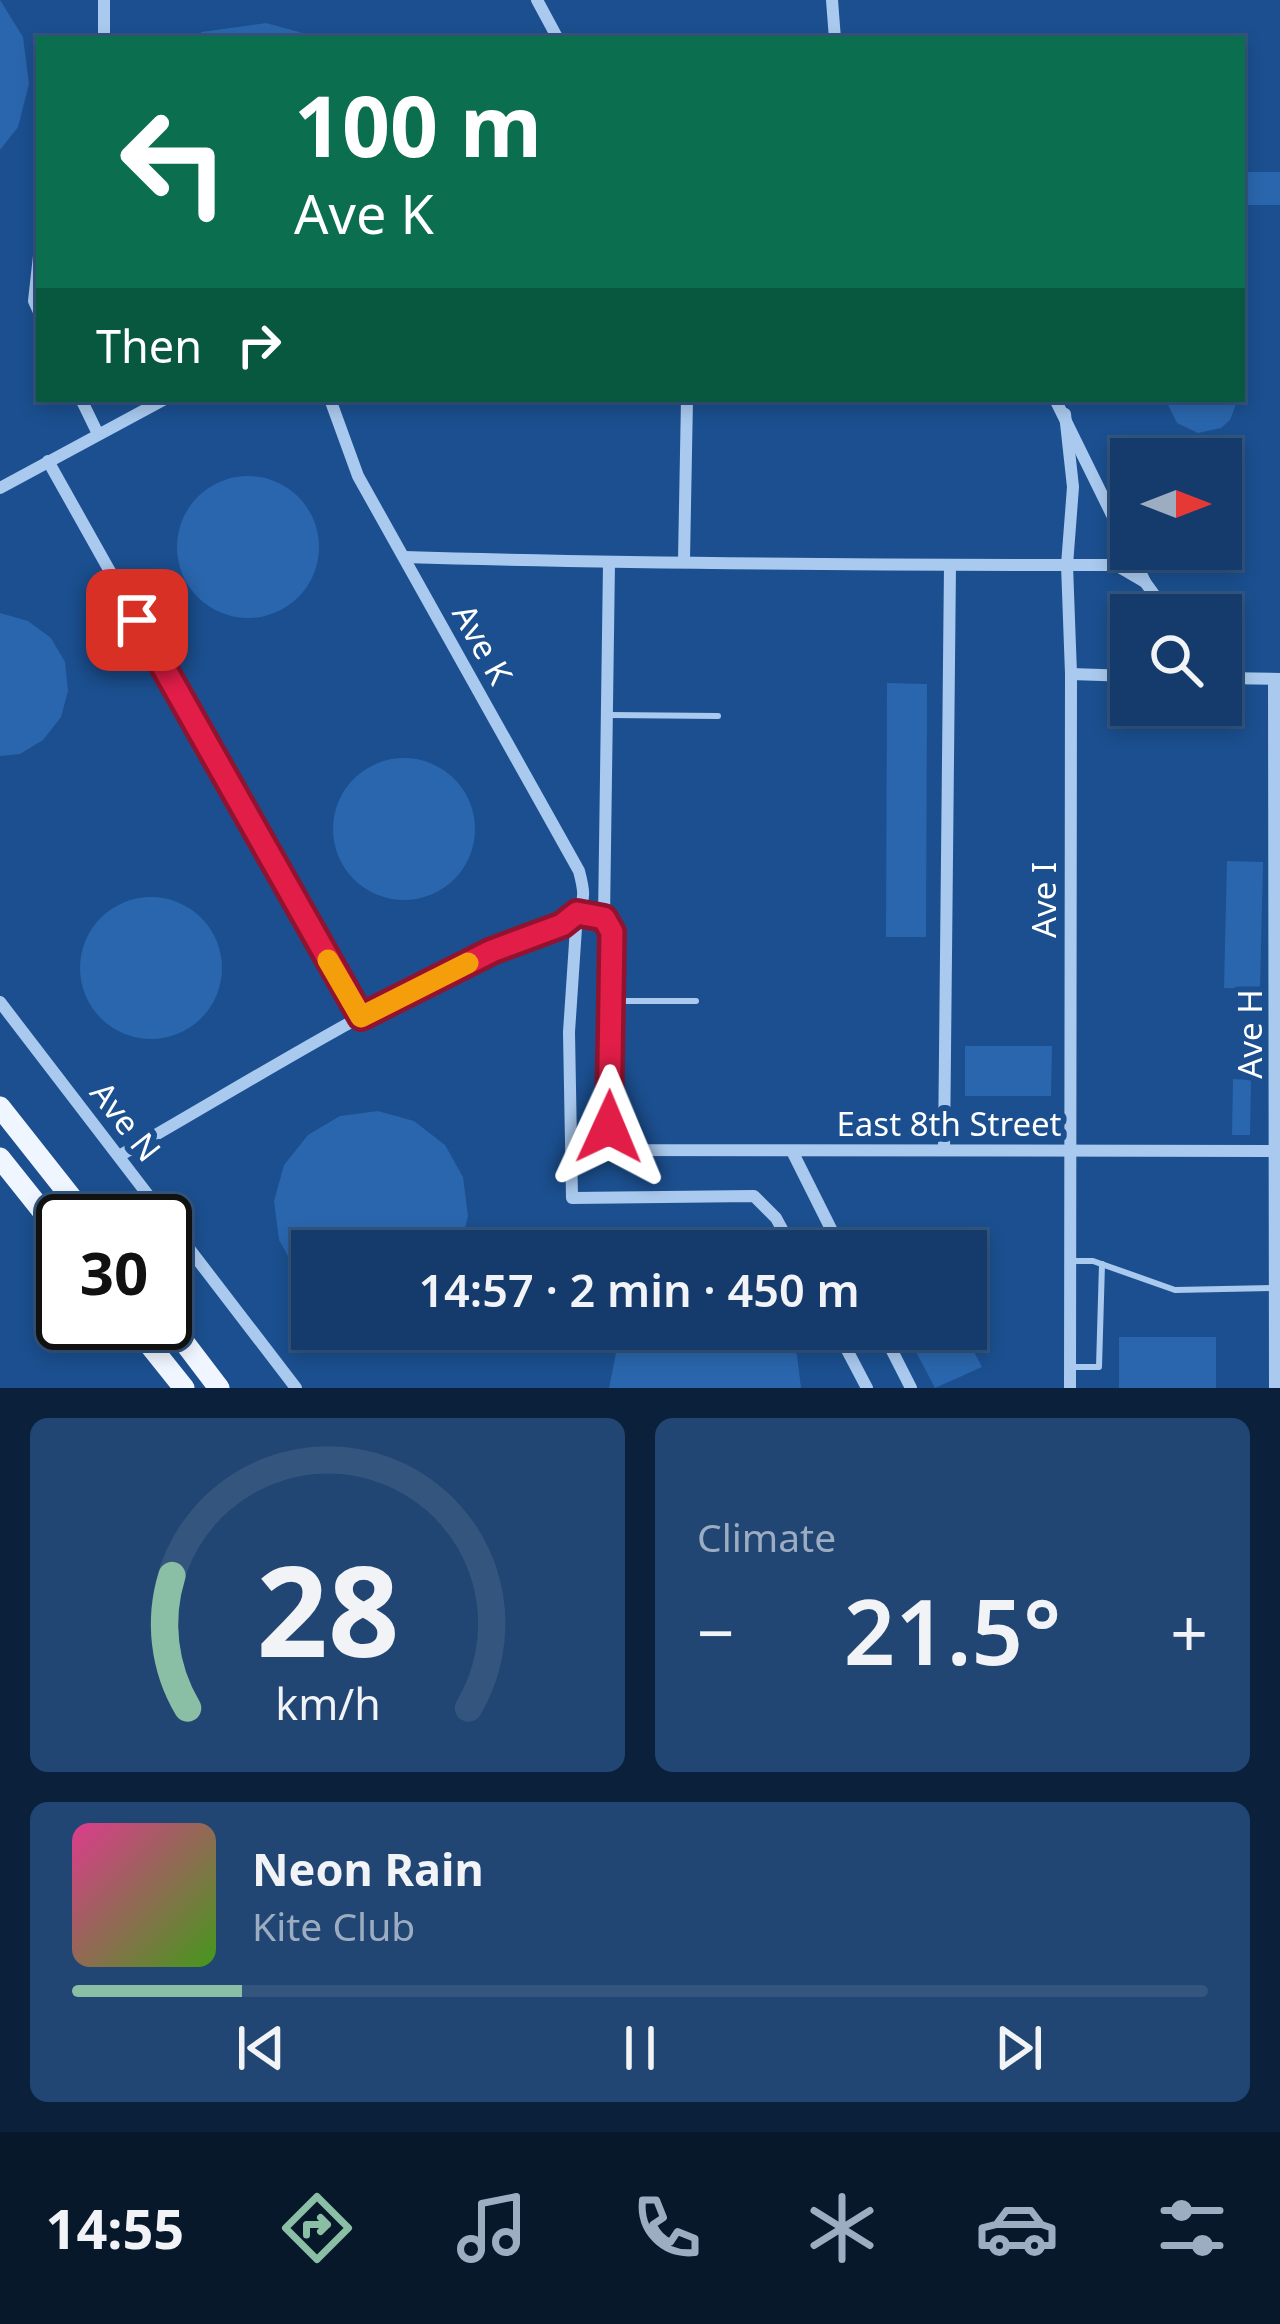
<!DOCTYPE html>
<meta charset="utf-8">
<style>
body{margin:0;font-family:"Noto Sans",sans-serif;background:#214673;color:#f1f3f6;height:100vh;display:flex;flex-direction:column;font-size:45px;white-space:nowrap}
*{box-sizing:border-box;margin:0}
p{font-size:39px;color:#9dadc1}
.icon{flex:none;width:66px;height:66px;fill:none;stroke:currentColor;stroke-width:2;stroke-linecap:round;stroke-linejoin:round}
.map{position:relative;height:1388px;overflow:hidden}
.drawer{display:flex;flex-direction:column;gap:30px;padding:30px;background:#0b203b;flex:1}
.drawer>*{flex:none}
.guide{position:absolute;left:36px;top:36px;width:1209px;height:366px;border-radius:0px;box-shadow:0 6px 18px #0003,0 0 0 3px #33557e;background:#0b6e4f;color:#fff;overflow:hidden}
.needle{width:78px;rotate:90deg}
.controls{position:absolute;left:1110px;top:438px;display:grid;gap:24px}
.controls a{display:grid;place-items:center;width:132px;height:132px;border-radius:0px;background:#143b6b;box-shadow:0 6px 18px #0003,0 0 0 3px #33557e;font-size:60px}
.speed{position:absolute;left:36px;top:1194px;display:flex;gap:24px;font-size:60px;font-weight:700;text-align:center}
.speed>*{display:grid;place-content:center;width:156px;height:156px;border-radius:50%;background:#143b6b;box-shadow:0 6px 18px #0003,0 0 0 3px #33557e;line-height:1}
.speed .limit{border:6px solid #111;border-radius:18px;background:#fff;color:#111}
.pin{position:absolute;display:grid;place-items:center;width:102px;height:102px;color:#fff;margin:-51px;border-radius:24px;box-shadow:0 6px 18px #0006}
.me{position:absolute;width:132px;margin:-66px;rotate:1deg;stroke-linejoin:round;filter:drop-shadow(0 0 9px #0008)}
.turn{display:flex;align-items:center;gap:42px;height:252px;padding:0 60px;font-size:54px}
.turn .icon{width:156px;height:156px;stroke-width:2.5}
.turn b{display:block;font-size:84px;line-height:102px}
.then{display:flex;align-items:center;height:114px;padding:0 60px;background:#0003;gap:24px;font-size:45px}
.big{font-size:90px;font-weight:600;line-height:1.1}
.drawer .widget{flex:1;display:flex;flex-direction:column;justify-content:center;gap:18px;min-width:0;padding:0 42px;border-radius:18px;background:#214673}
.drawer .dial{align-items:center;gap:0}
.dial svg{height:312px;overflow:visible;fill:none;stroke:#33557e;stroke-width:7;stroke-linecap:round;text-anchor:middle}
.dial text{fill:#f1f3f6;stroke:none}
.song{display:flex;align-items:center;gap:36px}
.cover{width:144px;height:144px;border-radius:18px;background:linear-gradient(135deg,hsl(330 70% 55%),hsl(100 70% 35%))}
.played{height:12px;border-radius:6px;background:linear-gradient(90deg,#8abfa5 15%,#33557e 15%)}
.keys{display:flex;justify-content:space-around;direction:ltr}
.heat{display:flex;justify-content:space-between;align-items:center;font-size:66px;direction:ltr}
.drawer .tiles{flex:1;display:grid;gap:30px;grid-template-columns:1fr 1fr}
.widget:last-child{grid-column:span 2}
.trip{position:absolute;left:291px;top:1230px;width:696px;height:120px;border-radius:0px;background:#143b6b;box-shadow:0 6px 18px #0003,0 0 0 3px #33557e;font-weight:600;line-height:120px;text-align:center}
.tabs{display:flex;height:192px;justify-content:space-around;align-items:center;background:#08182b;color:#9dadc1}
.tabs .icon{width:84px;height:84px}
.tabs .active{color:#8abfa5}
.tabs b{font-size:54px;color:#f1f3f6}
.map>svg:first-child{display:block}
.building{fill:#2a66ad}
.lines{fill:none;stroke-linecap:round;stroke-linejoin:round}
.service{stroke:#a9c9ee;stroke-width:6}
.minor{stroke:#a9c9ee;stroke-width:12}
.primary{stroke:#f0f6ff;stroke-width:21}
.route-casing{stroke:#92132f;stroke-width:30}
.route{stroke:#e11d48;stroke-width:21}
.slow{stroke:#f59e0b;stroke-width:21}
.labels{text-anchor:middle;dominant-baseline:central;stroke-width:12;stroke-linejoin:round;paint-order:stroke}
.street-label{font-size:33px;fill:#fff;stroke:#1b4f8f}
</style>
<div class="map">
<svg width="1280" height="1388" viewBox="0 0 1280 1388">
<rect width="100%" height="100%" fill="#1b4f8f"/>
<g class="building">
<path d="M0,0L23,37L29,84L18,127L0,150Z"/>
<path d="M266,23L310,35L309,39H201V32Z"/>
<rect x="1242" y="172" width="38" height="33"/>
<path d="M1165,399H1238L1230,420L1221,428L1198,433L1177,423Z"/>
<circle cx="248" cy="547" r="71"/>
<path d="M0,613L28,621L51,638L65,662L68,691L61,717L43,740L20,754L0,756Z"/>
<path d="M887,683L927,684L926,937H886Z"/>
<circle cx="404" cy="829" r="71"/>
<path d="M1227,861L1263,862L1260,989L1224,988Z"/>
<circle cx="151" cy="968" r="71"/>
<path d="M965,1046H1052L1051,1096H965Z"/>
<path d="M1233,1079L1251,1080L1250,1135H1232Z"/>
<path d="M378,1111L414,1121L445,1145L463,1177L468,1216L459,1251H312V1284L297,1272L279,1240L274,1201L284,1165L308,1135L340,1116Z"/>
<path d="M628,1329H782L797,1355L801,1388H609L618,1343Z"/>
<path d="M904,1329H962L982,1367L935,1388Z"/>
<rect x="1119" y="1337" width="97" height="51"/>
</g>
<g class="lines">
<g class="service">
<path d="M610,715L718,716"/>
<path d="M614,1001H696"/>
<path d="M1070,1261H1093L1175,1290L1272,1288"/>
<path d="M1070,1367H1099L1102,1264"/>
</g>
<g class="minor">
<path d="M104,0V39"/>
<path d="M537,0L558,39"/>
<path d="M832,0L835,39"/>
<path d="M39,256L34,301L39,312"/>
<path d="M81,399L98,434"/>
<path d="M1055,399L1145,582L1169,615"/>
<path d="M1065,414L1073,487L1067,565L1071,674L1070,1388"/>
<path d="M48,461L360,1017"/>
<path d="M0,488L165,399"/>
<path d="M404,557C641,564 879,565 1116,565L1145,582"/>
<path d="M684,560L687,399"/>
<path d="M609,563L604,918L577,913L569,1032L572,1198L754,1196L776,1218L794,1251"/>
<path d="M1071,674L1131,676"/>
<path d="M1221,678L1280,679"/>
<path d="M1274,679L1275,1388"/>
<path d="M604,918L612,932L609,1127L618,1150L1280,1151"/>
<path d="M0,1002L296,1388"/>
<path d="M944,1150L950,565"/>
<path d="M792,1151L842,1251"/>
<path d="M119,1156C242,1086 363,1009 491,951C513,941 561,931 576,914C587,901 583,886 579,871L358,476L330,399"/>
<path d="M836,1329L867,1388"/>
<path d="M881,1329L911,1388"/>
</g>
<g class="primary">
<path d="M0,1107L90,1221"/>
<path d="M0,1158L63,1237"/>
<path d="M165,1317L219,1388"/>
<path d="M132,1323L184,1388"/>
</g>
</g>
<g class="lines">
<g class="route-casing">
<path id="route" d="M137,620L361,1017L492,951L562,925L577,913L604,918L612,932L609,1127"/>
</g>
<use href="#route" class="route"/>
<path class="slow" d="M328,960L361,1017L468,963"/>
</g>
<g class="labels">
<g class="street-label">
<text transform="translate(483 644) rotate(61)">Ave K</text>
<text transform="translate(1043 900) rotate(-90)">Ave I</text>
<text transform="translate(1249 1034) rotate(-90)">Ave H</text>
<text transform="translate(126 1121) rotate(52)">Ave N</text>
<text x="949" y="1123">East 8th Street</text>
</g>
</g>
</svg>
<div class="controls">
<a><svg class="needle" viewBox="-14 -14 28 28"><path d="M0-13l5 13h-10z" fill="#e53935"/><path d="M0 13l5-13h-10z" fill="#9dadc1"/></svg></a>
<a><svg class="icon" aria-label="search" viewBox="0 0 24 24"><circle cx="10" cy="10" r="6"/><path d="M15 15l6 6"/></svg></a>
</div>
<div class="speed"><div class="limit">30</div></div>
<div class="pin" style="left:137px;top:620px;background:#d93025"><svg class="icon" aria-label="arrive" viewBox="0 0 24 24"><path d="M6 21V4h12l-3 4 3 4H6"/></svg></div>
<svg class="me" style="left:609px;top:1127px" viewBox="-20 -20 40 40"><path d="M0-17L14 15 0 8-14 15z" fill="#e11d48" stroke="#fff" stroke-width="4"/></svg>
<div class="trip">14:57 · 2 min · 450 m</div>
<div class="guide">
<div class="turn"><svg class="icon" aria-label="left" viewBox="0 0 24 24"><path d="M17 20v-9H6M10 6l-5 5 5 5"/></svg><div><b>100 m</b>Ave K</div></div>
<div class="then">Then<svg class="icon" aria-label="right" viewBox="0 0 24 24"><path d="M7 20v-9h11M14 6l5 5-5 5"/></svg></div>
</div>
</div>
<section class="drawer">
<div class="tiles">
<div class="widget dial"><svg viewBox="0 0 100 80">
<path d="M14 69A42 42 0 1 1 86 69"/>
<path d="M14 69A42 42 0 0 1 10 35" stroke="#8abfa5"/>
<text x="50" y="56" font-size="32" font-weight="700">28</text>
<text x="50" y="72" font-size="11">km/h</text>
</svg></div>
<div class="widget"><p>Climate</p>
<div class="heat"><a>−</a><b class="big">21.5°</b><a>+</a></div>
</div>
<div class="widget">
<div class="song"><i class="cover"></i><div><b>Neon Rain</b><p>Kite Club</p></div></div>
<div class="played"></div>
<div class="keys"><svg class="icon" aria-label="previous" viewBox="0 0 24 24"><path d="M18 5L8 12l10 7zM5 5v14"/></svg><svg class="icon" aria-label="pause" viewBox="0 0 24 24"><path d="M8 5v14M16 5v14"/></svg><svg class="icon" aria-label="next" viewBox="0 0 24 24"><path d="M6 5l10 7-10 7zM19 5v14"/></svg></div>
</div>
</div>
</section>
<nav class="tabs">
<b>14:55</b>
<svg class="icon active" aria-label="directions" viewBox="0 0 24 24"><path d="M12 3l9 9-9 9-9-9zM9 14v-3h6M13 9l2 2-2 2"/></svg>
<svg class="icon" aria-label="music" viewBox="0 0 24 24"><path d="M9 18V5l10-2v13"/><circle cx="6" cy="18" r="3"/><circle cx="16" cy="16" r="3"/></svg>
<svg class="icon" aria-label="phone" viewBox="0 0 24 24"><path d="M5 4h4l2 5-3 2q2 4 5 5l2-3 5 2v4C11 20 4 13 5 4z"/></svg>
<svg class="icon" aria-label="climate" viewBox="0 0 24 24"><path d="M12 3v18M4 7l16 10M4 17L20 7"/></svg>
<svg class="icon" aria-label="car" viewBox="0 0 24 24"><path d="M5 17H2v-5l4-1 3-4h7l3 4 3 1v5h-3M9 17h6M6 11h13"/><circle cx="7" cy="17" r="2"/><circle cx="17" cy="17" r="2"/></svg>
<svg class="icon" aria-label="filters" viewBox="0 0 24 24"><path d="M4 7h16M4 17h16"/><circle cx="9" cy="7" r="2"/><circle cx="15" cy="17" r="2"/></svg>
</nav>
